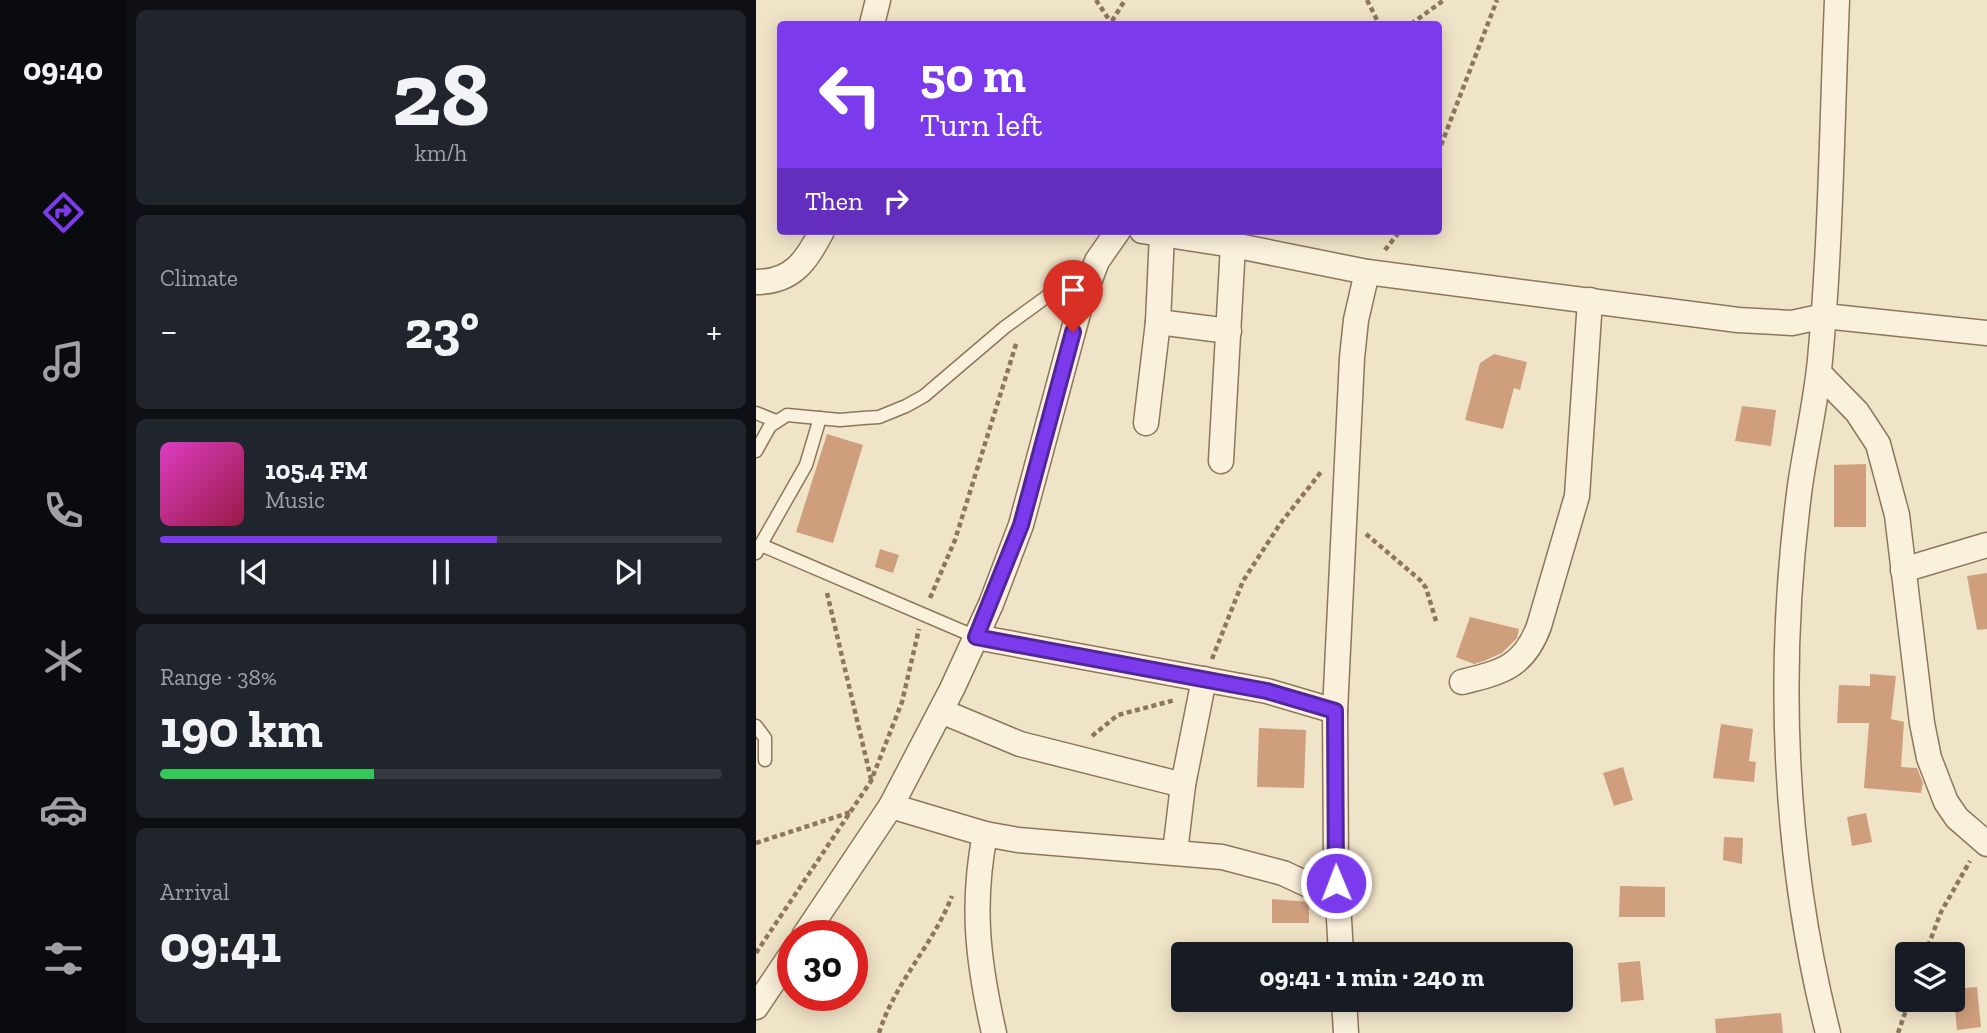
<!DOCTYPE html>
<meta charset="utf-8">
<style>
body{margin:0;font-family:"Zilla Slab",serif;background:#20242c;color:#f1f3f6;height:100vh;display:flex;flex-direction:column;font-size:26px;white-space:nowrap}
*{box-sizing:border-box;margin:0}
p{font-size:23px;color:#9ea1a6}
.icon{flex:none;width:38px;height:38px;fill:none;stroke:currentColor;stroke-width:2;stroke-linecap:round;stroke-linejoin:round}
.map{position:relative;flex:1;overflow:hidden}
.drawer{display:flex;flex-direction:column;gap:10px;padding:10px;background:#0d0f14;width:630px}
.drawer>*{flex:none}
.top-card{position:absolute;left:21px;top:21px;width:665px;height:214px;border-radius:7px;box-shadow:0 4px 18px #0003;background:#7c3aed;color:#fff;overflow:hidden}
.tools{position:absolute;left:1139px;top:942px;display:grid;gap:14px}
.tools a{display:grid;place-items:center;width:70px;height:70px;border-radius:7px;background:#171b24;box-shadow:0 4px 18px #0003;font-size:35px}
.speed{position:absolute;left:21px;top:920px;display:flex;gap:14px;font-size:35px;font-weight:700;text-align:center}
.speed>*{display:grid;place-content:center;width:91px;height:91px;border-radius:50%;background:#171b24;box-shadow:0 4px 18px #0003;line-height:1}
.speed .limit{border:10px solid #d22;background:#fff;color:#111}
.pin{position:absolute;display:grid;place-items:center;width:60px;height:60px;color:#fff;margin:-72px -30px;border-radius:50% 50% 50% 0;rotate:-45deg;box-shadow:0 0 7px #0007}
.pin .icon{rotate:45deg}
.me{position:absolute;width:77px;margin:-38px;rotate:359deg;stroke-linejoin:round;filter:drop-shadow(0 0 5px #0008)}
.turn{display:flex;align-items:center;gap:24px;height:147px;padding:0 28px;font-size:32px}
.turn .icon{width:91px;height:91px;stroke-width:2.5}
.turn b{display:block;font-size:49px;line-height:60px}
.then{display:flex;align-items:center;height:66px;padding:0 28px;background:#0003;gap:14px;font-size:26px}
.big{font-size:52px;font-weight:800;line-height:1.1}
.drawer .card{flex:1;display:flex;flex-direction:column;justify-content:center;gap:10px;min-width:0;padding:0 24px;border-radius:10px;background:#20242c}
.drawer .dial{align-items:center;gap:0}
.dial b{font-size:91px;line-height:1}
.song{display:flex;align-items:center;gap:21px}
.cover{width:84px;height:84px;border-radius:10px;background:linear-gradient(135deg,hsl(310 70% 55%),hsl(340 70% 35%))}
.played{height:7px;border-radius:4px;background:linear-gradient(90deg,#7c3aed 60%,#363941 60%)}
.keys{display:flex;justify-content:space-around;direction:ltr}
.heat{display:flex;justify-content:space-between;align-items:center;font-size:38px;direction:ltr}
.charge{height:10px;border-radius:5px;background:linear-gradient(90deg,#34c759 38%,#363941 0)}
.trip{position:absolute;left:415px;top:942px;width:402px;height:70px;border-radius:7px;background:#171b24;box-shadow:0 4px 18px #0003;font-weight:800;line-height:70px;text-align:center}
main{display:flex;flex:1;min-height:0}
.tabs{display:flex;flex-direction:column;width:126px;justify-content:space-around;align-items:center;background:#090b0e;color:#9ea1a6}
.tabs .icon{width:49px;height:49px}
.tabs .active{color:#7c3aed}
.tabs b{font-size:32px;color:#f1f3f6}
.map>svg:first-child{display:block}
.building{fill:#cf9f7d}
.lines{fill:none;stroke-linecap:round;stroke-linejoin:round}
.service-casing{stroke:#8d765c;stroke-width:15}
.minor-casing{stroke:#8d765c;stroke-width:27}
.path{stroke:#8d765c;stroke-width:4.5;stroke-dasharray:5 3.5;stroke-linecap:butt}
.service{stroke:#faf1dc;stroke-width:12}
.minor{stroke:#faf1dc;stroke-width:24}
.route-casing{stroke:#51269a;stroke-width:18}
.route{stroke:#7c3aed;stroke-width:12}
</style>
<main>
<nav class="tabs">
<b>09:40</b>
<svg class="icon active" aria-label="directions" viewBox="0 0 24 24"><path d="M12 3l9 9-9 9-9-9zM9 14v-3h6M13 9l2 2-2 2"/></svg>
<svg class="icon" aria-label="music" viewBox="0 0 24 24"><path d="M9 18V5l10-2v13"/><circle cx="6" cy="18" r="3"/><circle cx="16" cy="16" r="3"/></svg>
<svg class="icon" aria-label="phone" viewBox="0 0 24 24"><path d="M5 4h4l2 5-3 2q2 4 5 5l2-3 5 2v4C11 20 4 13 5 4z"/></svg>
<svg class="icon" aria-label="climate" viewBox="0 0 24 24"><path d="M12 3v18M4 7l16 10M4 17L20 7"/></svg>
<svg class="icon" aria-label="car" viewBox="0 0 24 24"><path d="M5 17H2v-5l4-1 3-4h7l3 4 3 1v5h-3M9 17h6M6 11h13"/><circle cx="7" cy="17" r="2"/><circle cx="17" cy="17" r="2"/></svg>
<svg class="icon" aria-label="filters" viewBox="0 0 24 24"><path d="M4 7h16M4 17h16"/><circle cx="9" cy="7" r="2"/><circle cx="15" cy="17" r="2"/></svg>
</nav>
<section class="drawer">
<div class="card dial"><b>28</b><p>km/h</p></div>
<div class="card"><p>Climate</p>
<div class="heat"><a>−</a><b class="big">23°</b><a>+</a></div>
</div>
<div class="card">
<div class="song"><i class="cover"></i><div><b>105.4 FM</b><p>Music</p></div></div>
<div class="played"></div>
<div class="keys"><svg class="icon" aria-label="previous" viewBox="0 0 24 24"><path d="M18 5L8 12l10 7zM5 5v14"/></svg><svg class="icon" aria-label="pause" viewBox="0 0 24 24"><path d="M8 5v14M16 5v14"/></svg><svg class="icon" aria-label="next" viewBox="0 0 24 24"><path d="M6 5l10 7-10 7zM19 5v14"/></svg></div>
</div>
<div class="card"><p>Range · 38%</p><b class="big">190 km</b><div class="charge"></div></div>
<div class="card"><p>Arrival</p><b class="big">09:41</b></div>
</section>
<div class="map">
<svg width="1231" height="1033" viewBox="0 0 1231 1033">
<rect width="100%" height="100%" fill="#f0e4c8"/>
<g class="building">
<path d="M738,354L771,362L764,390L758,388L747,429L709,420L724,363Z"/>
<path d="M986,406L1020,410L1015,446L979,441Z"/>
<path d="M71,434L107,445L77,543L40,532Z"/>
<path d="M1110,464V527H1078V465Z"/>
<path d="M124,549L143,555L137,573L119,567Z"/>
<path d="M1231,573V629L1221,630L1211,576Z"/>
<path d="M714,617L763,629L761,638L746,653L728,661L718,664L700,657Z"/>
<path d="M1114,674L1140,676L1135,719L1148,722L1145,767L1161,768L1167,783L1165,793L1108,788L1113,723H1081L1083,685L1114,686Z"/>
<path d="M965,724L997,729L993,761L1000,762L998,782L957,778Z"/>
<path d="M503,728L550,730L548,788L501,787Z"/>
<path d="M867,767L877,800L858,806L847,773Z"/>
<path d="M1110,813L1116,842L1096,846L1091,817Z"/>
<path d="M968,837L987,838L986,864L967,860Z"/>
<path d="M864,886L909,887V917H863Z"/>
<path d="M516,899L553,902V923H516Z"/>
<path d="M884,961L888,1000L865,1002L862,963Z"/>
<path d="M1221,987L1225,1027L1201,1030L1197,989Z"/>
<path d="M1025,1013L1027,1033H960L959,1019Z"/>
</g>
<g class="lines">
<g class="service-casing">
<g id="service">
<path d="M0,413L20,421"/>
<path d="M0,451L14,426L31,415L84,420L107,418L123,417L150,406L168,396L249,327L337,263"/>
<path d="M5,545L220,637"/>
<path d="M0,553L50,465L64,418"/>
<path d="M0,726L9,738V760"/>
</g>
</g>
<g class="minor-casing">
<g id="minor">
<path d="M116,24L122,0"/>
<path d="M386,231L477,245L611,272L982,320L1036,323L1068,316L1231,333"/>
<path d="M0,282C37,282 50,261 66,231"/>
<path d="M402,322L473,331"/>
<path d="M1063,373L1101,412L1122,444L1141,515L1166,723L1173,758L1190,802L1201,818L1231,844"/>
<path d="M390,423L402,322L406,234"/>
<path d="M465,461L477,245"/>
<path d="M1147,570L1231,545"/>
<path d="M220,637L511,691L579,711"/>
<path d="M706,682C746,672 768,667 783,626L821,496L834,300"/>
<path d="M185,711L264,744L427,785"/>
<path d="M135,806L229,834L262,840L466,857L527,873L581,898"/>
<path d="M229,834C215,906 222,962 238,1033"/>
<path d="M419,852L427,785L448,679"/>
<path d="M48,936L135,806L196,689L235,604L265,525L324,306L341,261L362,231"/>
<path d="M585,954L580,867L579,711L596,358L600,320L611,272"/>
<path d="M588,999L590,1033"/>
<path d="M0,1007L37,952"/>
<path d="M1072,1033C1027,855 1020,667 1044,486C1050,444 1060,402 1064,360C1075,241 1076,120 1081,0"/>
</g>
</g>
<g class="path">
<path d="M340,0L356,24"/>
<path d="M611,0L623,24"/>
<path d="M356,21L369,0"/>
<path d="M655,24L688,0"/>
<path d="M682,153L741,0"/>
<path d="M629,250L644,231"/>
<path d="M610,534L664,580L670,588L680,621"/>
<path d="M71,593L115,779"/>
<path d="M174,598L199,540L261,341"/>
<path d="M456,659L487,581L524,524L565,472"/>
<path d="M336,736L362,715L419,700"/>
<path d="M0,843L95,812"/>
<path d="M0,953L115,781L146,702L163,629"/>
<path d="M1169,954L1185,912L1214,861"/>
<path d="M123,1033C139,982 177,945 196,896"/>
<path d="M1142,1033L1154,999"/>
</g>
<use href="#service" class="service"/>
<use href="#minor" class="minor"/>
</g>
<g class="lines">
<g class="route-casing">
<path id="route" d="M317,332L265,525L220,637L511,691L579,711L580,883"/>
</g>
<use href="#route" class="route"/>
</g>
</svg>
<div class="tools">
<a><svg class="icon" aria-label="layers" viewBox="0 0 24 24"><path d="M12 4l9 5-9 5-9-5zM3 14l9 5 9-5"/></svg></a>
</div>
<div class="speed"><div class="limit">30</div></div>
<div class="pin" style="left:317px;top:332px;background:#d93025"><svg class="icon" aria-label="arrive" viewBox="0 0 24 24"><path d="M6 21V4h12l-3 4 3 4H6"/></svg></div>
<svg class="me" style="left:580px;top:883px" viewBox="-20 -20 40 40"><circle r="17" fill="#7c3aed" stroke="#fff" stroke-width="3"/><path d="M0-11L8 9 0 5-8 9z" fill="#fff"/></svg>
<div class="trip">09:41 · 1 min · 240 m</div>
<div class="top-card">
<div class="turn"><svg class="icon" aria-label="left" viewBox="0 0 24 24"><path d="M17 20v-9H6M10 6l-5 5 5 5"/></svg><div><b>50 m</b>Turn left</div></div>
<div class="then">Then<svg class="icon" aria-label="right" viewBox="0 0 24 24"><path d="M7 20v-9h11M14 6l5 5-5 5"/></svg></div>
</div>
</div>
</main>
